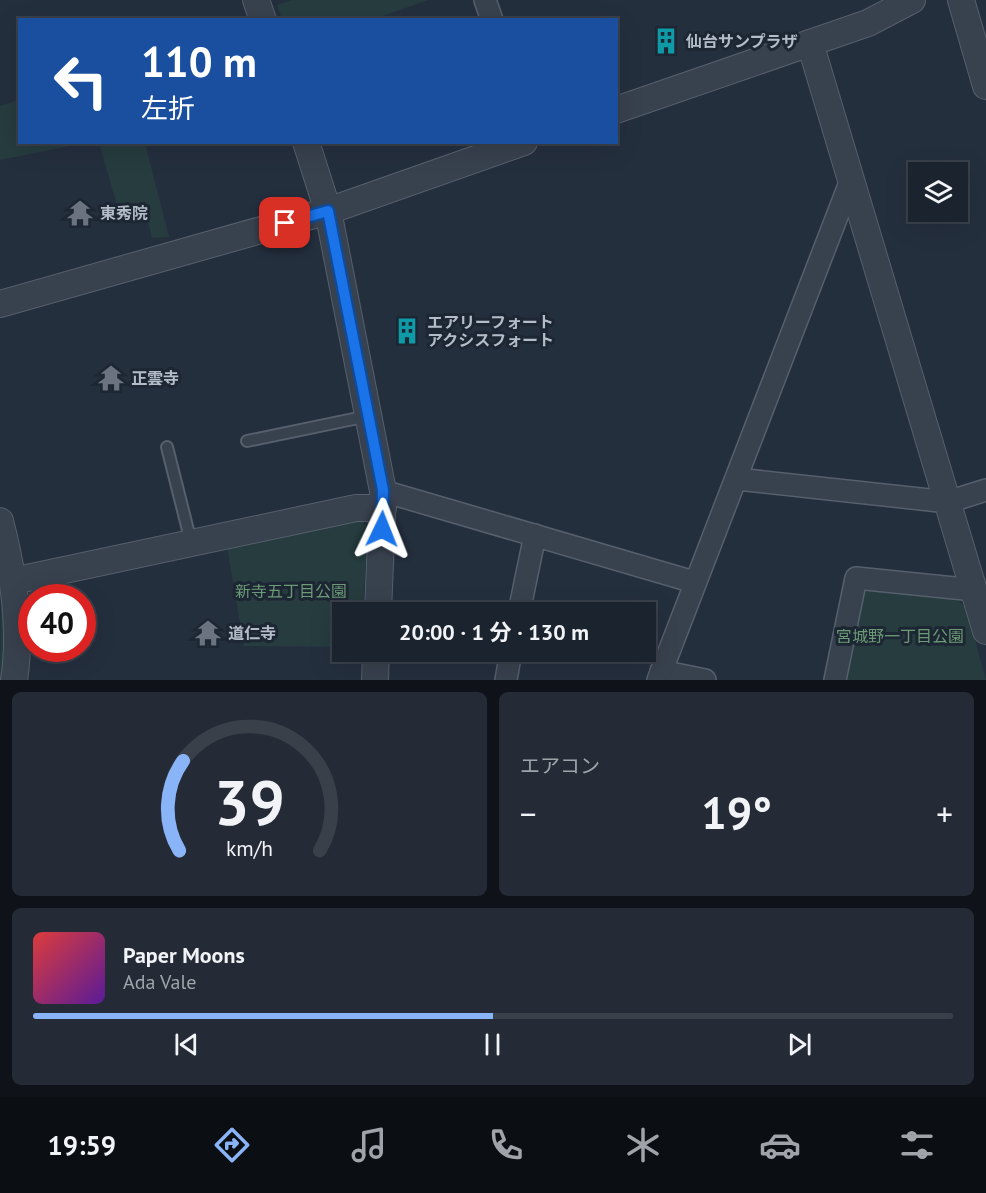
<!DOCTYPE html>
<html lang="ja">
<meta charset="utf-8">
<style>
body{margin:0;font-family:"PT Sans","Noto Sans JP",sans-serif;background:#242b36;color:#f1f3f6;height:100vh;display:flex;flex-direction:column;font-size:22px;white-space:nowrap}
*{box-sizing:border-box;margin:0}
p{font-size:20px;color:#a0a4aa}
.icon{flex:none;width:33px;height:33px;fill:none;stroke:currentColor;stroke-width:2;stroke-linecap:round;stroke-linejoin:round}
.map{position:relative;height:680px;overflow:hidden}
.details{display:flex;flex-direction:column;gap:12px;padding:12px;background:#0f1319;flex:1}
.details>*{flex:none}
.banner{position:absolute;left:18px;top:18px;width:600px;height:126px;border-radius:0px;box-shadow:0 6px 24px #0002,0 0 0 2px #39404a;background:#1a4fa0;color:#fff;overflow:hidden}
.buttons{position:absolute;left:908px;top:162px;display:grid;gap:12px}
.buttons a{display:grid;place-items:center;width:60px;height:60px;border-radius:0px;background:#1b232e;box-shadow:0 6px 24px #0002,0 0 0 2px #39404a;font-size:30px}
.speed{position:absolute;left:18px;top:584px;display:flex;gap:12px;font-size:30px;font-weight:700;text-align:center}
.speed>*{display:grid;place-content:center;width:78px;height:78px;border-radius:50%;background:#1b232e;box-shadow:0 6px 24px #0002,0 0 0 2px #39404a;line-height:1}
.speed .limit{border:9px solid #d22;background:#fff;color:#111}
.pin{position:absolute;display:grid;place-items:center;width:51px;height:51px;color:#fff;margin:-26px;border-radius:12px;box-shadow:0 3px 9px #0006}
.me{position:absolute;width:66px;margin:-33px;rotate:2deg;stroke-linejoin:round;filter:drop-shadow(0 0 4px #0008)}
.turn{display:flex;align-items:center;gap:21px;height:126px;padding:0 24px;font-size:27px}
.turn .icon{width:78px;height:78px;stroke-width:2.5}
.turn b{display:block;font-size:42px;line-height:51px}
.big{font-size:45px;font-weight:700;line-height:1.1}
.details .tile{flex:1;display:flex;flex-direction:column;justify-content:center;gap:9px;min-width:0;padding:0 21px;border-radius:9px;background:#242b36}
.details .dial{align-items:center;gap:0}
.dial svg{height:156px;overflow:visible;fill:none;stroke:#39404a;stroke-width:7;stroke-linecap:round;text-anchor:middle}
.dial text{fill:#f1f3f6;stroke:none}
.song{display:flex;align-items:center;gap:18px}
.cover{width:72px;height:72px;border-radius:9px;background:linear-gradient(135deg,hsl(0 70% 55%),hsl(270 70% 35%))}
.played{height:6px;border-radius:3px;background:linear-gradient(90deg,#8ab4f8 50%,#39404a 50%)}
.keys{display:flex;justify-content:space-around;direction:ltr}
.heat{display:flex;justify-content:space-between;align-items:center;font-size:33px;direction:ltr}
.details .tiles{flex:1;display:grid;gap:12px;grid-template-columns:1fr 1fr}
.tile:last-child{grid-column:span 2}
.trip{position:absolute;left:332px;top:602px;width:324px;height:60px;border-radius:0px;background:#1b232e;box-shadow:0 6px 24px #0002,0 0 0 2px #39404a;font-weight:700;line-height:60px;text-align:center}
.dock{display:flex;height:96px;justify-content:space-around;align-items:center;background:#0b0e12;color:#a0a4aa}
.dock .icon{width:42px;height:42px}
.dock .current{color:#8ab4f8}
.dock b{font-size:27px;color:#f1f3f6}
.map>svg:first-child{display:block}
.green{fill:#263c3f}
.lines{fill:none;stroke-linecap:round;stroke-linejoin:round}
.service-casing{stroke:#565f6c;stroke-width:14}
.minor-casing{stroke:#565f6c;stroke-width:24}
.tertiary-casing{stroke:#565f6c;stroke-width:28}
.service{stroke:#38414e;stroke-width:10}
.minor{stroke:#38414e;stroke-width:21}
.tertiary{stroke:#38414e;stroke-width:26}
.route-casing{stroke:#114b97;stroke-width:15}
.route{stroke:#1a73e8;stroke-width:10}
.labels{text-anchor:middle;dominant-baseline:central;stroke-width:6;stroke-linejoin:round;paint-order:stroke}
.poi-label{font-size:16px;font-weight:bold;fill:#b4bcc9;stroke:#1d2633;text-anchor:start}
.park-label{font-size:16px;fill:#6b9a76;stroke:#1d2633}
</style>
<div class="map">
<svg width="986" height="680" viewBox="0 0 986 680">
<rect width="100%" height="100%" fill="#242f3e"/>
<g class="green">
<path d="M292,0H428L383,16L384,19H282L277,5Z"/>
<path d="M19,100L20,142L84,143L0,160V106Z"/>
<path d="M99,143H145L169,237L152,238L144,206L119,212Z"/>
<path d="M359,520L368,526L363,612H342V647L244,646L227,548Z"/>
<path d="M871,588L955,598L966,607L986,680H844L860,596Z"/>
<path d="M1,597L6,634L4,680H0Z"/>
</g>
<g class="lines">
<g class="service-casing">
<g id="service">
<path d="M247,441L368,416"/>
<path d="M167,447L191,542"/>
</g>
</g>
<g class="minor-casing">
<g id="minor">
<path d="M485,0L492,20"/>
<path d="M737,479L948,502L986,490"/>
<path d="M383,491L694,582"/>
<path d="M519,612L535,535"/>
<path d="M661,671L705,680"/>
<path d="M506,680L511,651"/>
<path d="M658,680L851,180"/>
<path d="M835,680L856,578L974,590"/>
</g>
</g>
<g class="tertiary-casing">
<g id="tertiary">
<path d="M256,0L263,20"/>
<path d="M961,0L986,86"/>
<path d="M810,43L986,631"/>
<path d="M616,110L868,23L912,0"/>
<path d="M306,142L328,211L383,491L378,612"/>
<path d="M0,304L328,211L524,142"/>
<path d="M0,521C13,571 22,629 14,680"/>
<path d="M13,581L356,508H383"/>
<path d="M375,680L376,651"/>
</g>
</g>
<use href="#service" class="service"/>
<use href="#minor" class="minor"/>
<use href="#tertiary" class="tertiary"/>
</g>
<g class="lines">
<g class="route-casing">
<path id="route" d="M285,223L328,211L383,490L382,529"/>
</g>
<use href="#route" class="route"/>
</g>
<defs>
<g id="building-bare" transform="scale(2.07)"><path d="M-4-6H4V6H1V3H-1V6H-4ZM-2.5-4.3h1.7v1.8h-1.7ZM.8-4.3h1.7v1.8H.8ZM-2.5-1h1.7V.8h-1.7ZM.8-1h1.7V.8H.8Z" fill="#0f9aa8" stroke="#1d2633" stroke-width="2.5" paint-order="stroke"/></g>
<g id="temple-bare" transform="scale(2.07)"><path d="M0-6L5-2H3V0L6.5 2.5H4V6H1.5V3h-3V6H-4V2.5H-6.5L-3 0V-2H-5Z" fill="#6b7280" stroke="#1d2633" stroke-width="2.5" paint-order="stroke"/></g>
</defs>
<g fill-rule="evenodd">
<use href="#building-bare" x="666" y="41"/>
<use href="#temple-bare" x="80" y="213"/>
<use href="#building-bare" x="407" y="331"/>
<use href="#temple-bare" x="111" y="378"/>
<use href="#temple-bare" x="208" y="633"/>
</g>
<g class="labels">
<g class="poi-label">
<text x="686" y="41">仙台サンプラザ</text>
<text x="100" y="213">東秀院</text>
<text x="427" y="322">エアリーフォート<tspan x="427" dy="18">アクシスフォート</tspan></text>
<text x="131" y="378">正雲寺</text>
<text x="228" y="633">道仁寺</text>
</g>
<g class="park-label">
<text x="291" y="591">新寺五丁目公園</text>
<text x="900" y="636">宮城野一丁目公園</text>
</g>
</g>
</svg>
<div class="buttons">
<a><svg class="icon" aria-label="layers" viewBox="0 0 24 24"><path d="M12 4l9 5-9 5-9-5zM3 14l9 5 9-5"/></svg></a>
</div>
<div class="speed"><div class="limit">40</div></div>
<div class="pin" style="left:285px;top:223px;background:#d93025"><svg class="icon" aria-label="arrive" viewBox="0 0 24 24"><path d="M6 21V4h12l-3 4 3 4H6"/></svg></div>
<svg class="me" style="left:382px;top:529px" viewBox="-20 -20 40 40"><path d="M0-17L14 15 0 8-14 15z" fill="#1a73e8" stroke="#fff" stroke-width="4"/></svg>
<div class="trip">20:00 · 1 分 · 130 m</div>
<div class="banner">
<div class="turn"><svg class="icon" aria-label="left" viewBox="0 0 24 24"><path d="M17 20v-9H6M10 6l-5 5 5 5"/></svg><div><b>110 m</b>左折</div></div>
</div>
</div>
<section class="details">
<div class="tiles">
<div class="tile dial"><svg viewBox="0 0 100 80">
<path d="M14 69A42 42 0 1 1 86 69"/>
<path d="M14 69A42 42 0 0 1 16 23" stroke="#8ab4f8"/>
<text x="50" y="56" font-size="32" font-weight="700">39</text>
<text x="50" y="72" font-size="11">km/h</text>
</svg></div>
<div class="tile"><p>エアコン</p>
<div class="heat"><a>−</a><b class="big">19°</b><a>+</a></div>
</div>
<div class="tile">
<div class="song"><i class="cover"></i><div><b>Paper Moons</b><p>Ada Vale</p></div></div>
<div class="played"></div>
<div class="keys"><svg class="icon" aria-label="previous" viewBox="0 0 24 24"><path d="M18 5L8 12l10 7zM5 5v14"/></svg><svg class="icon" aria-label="pause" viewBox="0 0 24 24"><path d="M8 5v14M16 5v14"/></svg><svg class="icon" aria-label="next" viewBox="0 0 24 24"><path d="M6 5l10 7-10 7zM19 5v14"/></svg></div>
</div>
</div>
</section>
<nav class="dock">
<b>19:59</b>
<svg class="icon current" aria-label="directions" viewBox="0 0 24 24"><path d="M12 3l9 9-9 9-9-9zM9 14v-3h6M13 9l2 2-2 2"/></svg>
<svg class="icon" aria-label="music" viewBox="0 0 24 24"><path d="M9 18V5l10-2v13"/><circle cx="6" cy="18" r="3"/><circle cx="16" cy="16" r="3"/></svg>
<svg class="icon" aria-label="phone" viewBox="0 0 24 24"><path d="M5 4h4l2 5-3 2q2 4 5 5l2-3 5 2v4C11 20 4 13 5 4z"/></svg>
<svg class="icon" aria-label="climate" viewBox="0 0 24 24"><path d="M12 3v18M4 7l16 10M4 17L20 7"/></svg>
<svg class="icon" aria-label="car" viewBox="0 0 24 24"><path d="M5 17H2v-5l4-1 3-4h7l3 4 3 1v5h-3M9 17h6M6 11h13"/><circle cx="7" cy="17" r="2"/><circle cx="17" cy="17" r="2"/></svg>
<svg class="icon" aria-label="filters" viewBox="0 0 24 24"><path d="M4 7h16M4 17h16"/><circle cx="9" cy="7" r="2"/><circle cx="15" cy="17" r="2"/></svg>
</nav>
